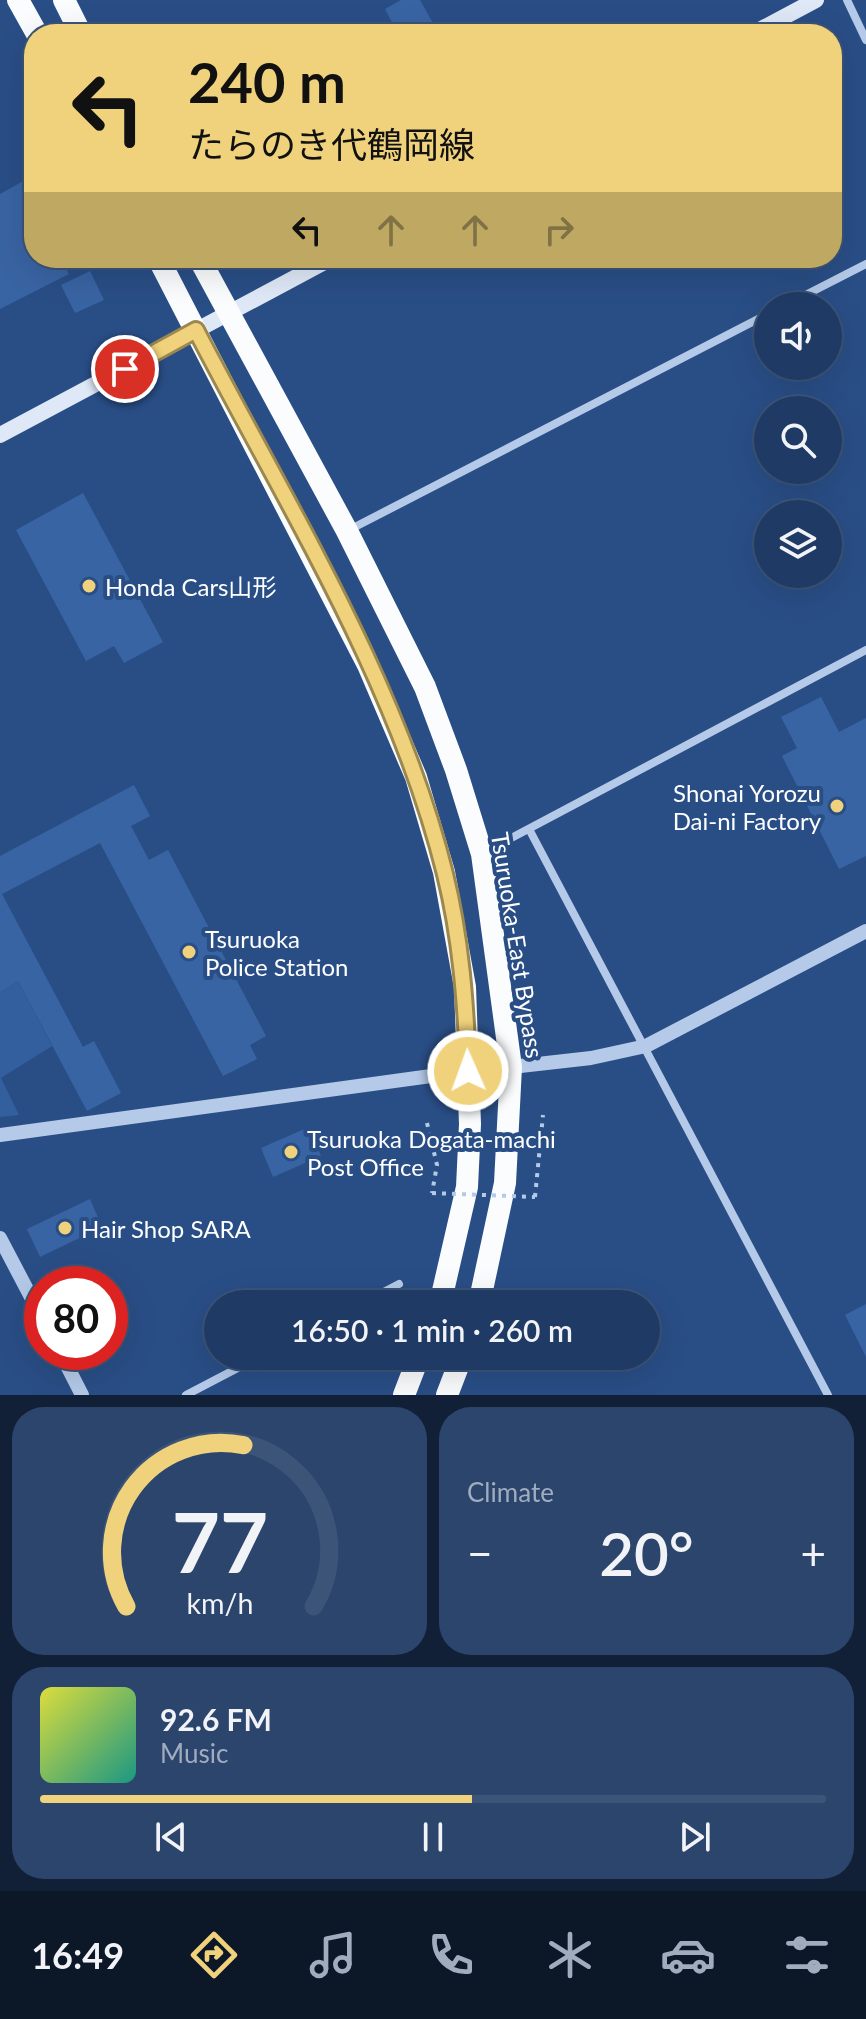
<!DOCTYPE html>
<meta charset="utf-8">
<style>
body{margin:0;font-family:Lato,"Noto Sans JP",sans-serif;background:#2c456d;color:#f1f3f6;height:100vh;display:flex;flex-direction:column;font-size:30px;white-space:nowrap}
*{box-sizing:border-box;margin:0}
p{font-size:26px;color:#a1adbf}
.icon{flex:none;width:44px;height:44px;fill:none;stroke:currentColor;stroke-width:2;stroke-linecap:round;stroke-linejoin:round}
.map{position:relative;height:1395px;overflow:hidden}
.details{display:flex;flex-direction:column;gap:12px;padding:12px;background:#112037;flex:1}
.details>*{flex:none}
.hud{position:absolute;left:24px;top:24px;width:818px;height:244px;border-radius:32px;box-shadow:0 8px 32px #0002,0 0 0 2px #3c5478;background:#efd27b;color:#111;overflow:hidden}
.fabs{position:absolute;left:754px;top:292px;display:grid;gap:16px}
.fabs a{display:grid;place-items:center;width:88px;height:88px;border-radius:50%;background:#1f3a64;box-shadow:0 8px 32px #0002,0 0 0 2px #3c5478;font-size:40px}
.speed{position:absolute;left:24px;top:1266px;display:flex;gap:16px;font-size:40px;font-weight:700;text-align:center}
.speed>*{display:grid;place-content:center;width:104px;height:104px;border-radius:50%;background:#1f3a64;box-shadow:0 8px 32px #0002,0 0 0 2px #3c5478;line-height:1}
.speed .limit{border:12px solid #d22;background:#fff;color:#111}
.pin{position:absolute;display:grid;place-items:center;width:68px;height:68px;color:#fff;margin:-34px;border:4px solid #fff;border-radius:50%;box-shadow:0 2px 8px #0007}
.me{position:absolute;width:88px;margin:-44px;rotate:358deg;stroke-linejoin:round;filter:drop-shadow(0 0 6px #0008)}
.turn{display:flex;align-items:center;gap:28px;height:168px;padding:0 32px;font-size:36px}
.turn .icon{width:104px;height:104px;stroke-width:2.5}
.turn b{display:block;font-size:56px;line-height:68px}
.lanes{display:flex;align-items:center;height:76px;padding:0 32px;background:#0003;justify-content:center;gap:40px;direction:ltr}
.lanes .off{opacity:.35}
.big{font-size:60px;font-weight:600;line-height:1.1}
.details .tile{flex:1;display:flex;flex-direction:column;justify-content:center;gap:12px;min-width:0;padding:0 28px;border-radius:32px;background:#2c456d}
.details .dial{align-items:center;gap:0}
.dial svg{height:208px;overflow:visible;fill:none;stroke:#3c5478;stroke-width:7;stroke-linecap:round;text-anchor:middle}
.dial text{fill:#f1f3f6;stroke:none}
.song{display:flex;align-items:center;gap:24px}
.cover{width:96px;height:96px;border-radius:12px;background:linear-gradient(135deg,hsl(60 70% 55%),hsl(170 70% 35%))}
.played{height:8px;border-radius:4px;background:linear-gradient(90deg,#efd27b 55%,#3c5478 55%)}
.keys{display:flex;justify-content:space-around;direction:ltr}
.heat{display:flex;justify-content:space-between;align-items:center;font-size:44px;direction:ltr}
.details .tiles{flex:1;display:grid;gap:12px;grid-template-columns:1fr 1fr}
.tile:last-child{grid-column:span 2}
.trip{position:absolute;left:204px;top:1290px;width:456px;height:80px;border-radius:40px;background:#1f3a64;box-shadow:0 8px 32px #0002,0 0 0 2px #3c5478;font-weight:600;line-height:80px;text-align:center}
.dock{display:flex;height:128px;justify-content:space-around;align-items:center;background:#0c1728;color:#a1adbf}
.dock .icon{width:56px;height:56px}
.dock .on{color:#efd27b}
.dock b{font-size:36px;color:#f1f3f6}
.map>svg:first-child{display:block}
.green{fill:#335f9e}
.building{fill:#3964a3}
.lines{fill:none;stroke-linecap:round;stroke-linejoin:round}
.path{stroke:#b4cae8;stroke-width:4;stroke-dasharray:4 6;stroke-linecap:butt}
.minor{stroke:#b4cae8;stroke-width:8}
.tertiary{stroke:#b4cae8;stroke-width:14}
.secondary{stroke:#dee8f7;stroke-width:16}
.trunk{stroke:#fafcfe;stroke-width:22}
.path-bridge{stroke:#b4cae8;stroke-width:4;stroke-dasharray:4 6;stroke-linecap:butt}
.route-casing{stroke:#9b8850;stroke-width:20}
.route{stroke:#efd27b;stroke-width:14}
.poi-dot{fill:#efd27b;stroke:#294e86;stroke-width:3}
.labels{text-anchor:middle;dominant-baseline:central;stroke-width:8;stroke-linejoin:round;paint-order:stroke}
.poi-label{font-size:24px;fill:#fff;stroke:#294e86;text-anchor:start}
.street-label{font-size:24px;fill:#fff;stroke:#294e86}
</style>
<div class="map">
<svg width="866" height="1395" viewBox="0 0 866 1395">
<rect width="100%" height="100%" fill="#294e86"/>
<path class="green" d="M18,981L52,1046L1,1078L19,1115L0,1117V992Z"/>
<g class="building">
<path d="M401,0H420L439,34H398L385,9Z"/>
<path d="M34,175V258H60L69,274L0,309V194Z"/>
<path d="M90,271L104,300L75,313L61,285Z"/>
<path d="M83,493L163,642L124,663L114,646L86,661L16,530Z"/>
<path d="M821,697L839,732L866,718V856L839,869L782,756L797,748L781,717Z"/>
<path d="M134,785L150,816L131,826L149,860L168,850L266,1036L250,1045L257,1059L223,1076L100,843L2,894L83,1047L94,1041L121,1093L87,1111L18,981L0,992V856Z"/>
<path d="M309,1127L321,1156L273,1177L261,1148Z"/>
<path d="M90,1199L102,1227L40,1257L27,1229Z"/>
<path d="M866,1304V1357L845,1315Z"/>
</g>
<g class="lines">
<g class="path">
<path d="M427,1123L437,1165L432,1193"/>
<path d="M535,1197L543,1115"/>
</g>
<g class="minor">
<path d="M847,0L866,40"/>
<path d="M784,306L866,264"/>
<path d="M349,530L768,314"/>
<path d="M529,829L828,1395"/>
<path d="M485,852L866,650"/>
<path d="M361,1304L399,1284"/>
<path d="M186,1395L261,1356"/>
</g>
<g class="tertiary">
<path d="M0,1135L431,1076L591,1058L646,1046L866,931"/>
<path d="M0,1238L42,1318"/>
<path d="M60,1352L82,1395"/>
</g>
<g class="secondary">
<path d="M752,34L816,0"/>
<path d="M0,435L332,258"/>
</g>
<g class="trunk">
<path d="M18,0L37,34"/>
<path d="M64,0L81,34"/>
<path d="M158,258L368,665L416,777L444,872L465,987L470,1124L467,1187L440,1304"/>
<path d="M199,258L347,531L425,687L456,770L482,854L511,1067L505,1183L479,1304"/>
<path d="M404,1395L419,1356"/>
<path d="M447,1395L462,1356"/>
</g>
<path class="path-bridge" d="M432,1193L535,1197"/>
</g>
<g class="lines">
<g class="route-casing">
<path id="route" d="M125,369L196,330C287,506 397,680 445,874C461,939 466,1004 468,1071"/>
</g>
<use href="#route" class="route"/>
</g>
<g class="poi-dot">
<circle cx="89" cy="586" r="8"/>
<circle cx="837" cy="806" r="8"/>
<circle cx="189" cy="952" r="8"/>
<circle cx="291" cy="1152" r="8"/>
<circle cx="65" cy="1228" r="8"/>
</g>
<g class="labels">
<g class="poi-label">
<text x="105" y="586">Honda Cars山形</text>
<text x="821" y="792" text-anchor="end">Shonai Yorozu<tspan x="821" dy="28">Dai-ni Factory</tspan></text>
<text x="205" y="938">Tsuruoka<tspan x="205" dy="28">Police Station</tspan></text>
<text x="307" y="1138">Tsuruoka Dogata-machi<tspan x="307" dy="28">Post Office</tspan></text>
<text x="81" y="1228">Hair Shop SARA</text>
</g>
<g class="street-label">
<text transform="translate(518 945) rotate(81)">Tsuruoka-East Bypass</text>
</g>
</g>
</svg>
<div class="fabs">
<a><svg class="icon" aria-label="sound" viewBox="0 0 24 24"><path d="M4 9h4l5-4v14l-5-4H4zM17 9q2 3 0 6"/></svg></a>
<a><svg class="icon" aria-label="search" viewBox="0 0 24 24"><circle cx="10" cy="10" r="6"/><path d="M15 15l6 6"/></svg></a>
<a><svg class="icon" aria-label="layers" viewBox="0 0 24 24"><path d="M12 4l9 5-9 5-9-5zM3 14l9 5 9-5"/></svg></a>
</div>
<div class="speed"><div class="limit">80</div></div>
<div class="pin" style="left:125px;top:369px;background:#d93025"><svg class="icon" aria-label="arrive" viewBox="0 0 24 24"><path d="M6 21V4h12l-3 4 3 4H6"/></svg></div>
<svg class="me" style="left:468px;top:1071px" viewBox="-20 -20 40 40"><circle r="17" fill="#efd27b" stroke="#fff" stroke-width="3"/><path d="M0-11L8 9 0 5-8 9z" fill="#fff"/></svg>
<div class="trip">16:50 · 1 min · 260 m</div>
<div class="hud">
<div class="turn"><svg class="icon" aria-label="left" viewBox="0 0 24 24"><path d="M17 20v-9H6M10 6l-5 5 5 5"/></svg><div><b>240 m</b>たらのき代鶴岡線</div></div>
<div class="lanes"><svg class="icon" aria-label="left" viewBox="0 0 24 24"><path d="M17 20v-9H6M10 6l-5 5 5 5"/></svg><svg class="icon off" aria-label="ahead" viewBox="0 0 24 24"><path d="M12 20V5M6 11l6-6 6 6"/></svg><svg class="icon off" aria-label="ahead" viewBox="0 0 24 24"><path d="M12 20V5M6 11l6-6 6 6"/></svg><svg class="icon off" aria-label="right" viewBox="0 0 24 24"><path d="M7 20v-9h11M14 6l5 5-5 5"/></svg></div>
</div>
</div>
<section class="details">
<div class="tiles">
<div class="tile dial"><svg viewBox="0 0 100 80">
<path d="M14 69A42 42 0 1 1 86 69"/>
<path d="M14 69A42 42 0 0 1 59 7" stroke="#efd27b"/>
<text x="50" y="56" font-size="32" font-weight="700">77</text>
<text x="50" y="72" font-size="11">km/h</text>
</svg></div>
<div class="tile"><p>Climate</p>
<div class="heat"><a>−</a><b class="big">20°</b><a>+</a></div>
</div>
<div class="tile">
<div class="song"><i class="cover"></i><div><b>92.6 FM</b><p>Music</p></div></div>
<div class="played"></div>
<div class="keys"><svg class="icon" aria-label="previous" viewBox="0 0 24 24"><path d="M18 5L8 12l10 7zM5 5v14"/></svg><svg class="icon" aria-label="pause" viewBox="0 0 24 24"><path d="M8 5v14M16 5v14"/></svg><svg class="icon" aria-label="next" viewBox="0 0 24 24"><path d="M6 5l10 7-10 7zM19 5v14"/></svg></div>
</div>
</div>
</section>
<nav class="dock">
<b>16:49</b>
<svg class="icon on" aria-label="directions" viewBox="0 0 24 24"><path d="M12 3l9 9-9 9-9-9zM9 14v-3h6M13 9l2 2-2 2"/></svg>
<svg class="icon" aria-label="music" viewBox="0 0 24 24"><path d="M9 18V5l10-2v13"/><circle cx="6" cy="18" r="3"/><circle cx="16" cy="16" r="3"/></svg>
<svg class="icon" aria-label="phone" viewBox="0 0 24 24"><path d="M5 4h4l2 5-3 2q2 4 5 5l2-3 5 2v4C11 20 4 13 5 4z"/></svg>
<svg class="icon" aria-label="climate" viewBox="0 0 24 24"><path d="M12 3v18M4 7l16 10M4 17L20 7"/></svg>
<svg class="icon" aria-label="car" viewBox="0 0 24 24"><path d="M5 17H2v-5l4-1 3-4h7l3 4 3 1v5h-3M9 17h6M6 11h13"/><circle cx="7" cy="17" r="2"/><circle cx="17" cy="17" r="2"/></svg>
<svg class="icon" aria-label="filters" viewBox="0 0 24 24"><path d="M4 7h16M4 17h16"/><circle cx="9" cy="7" r="2"/><circle cx="15" cy="17" r="2"/></svg>
</nav>
